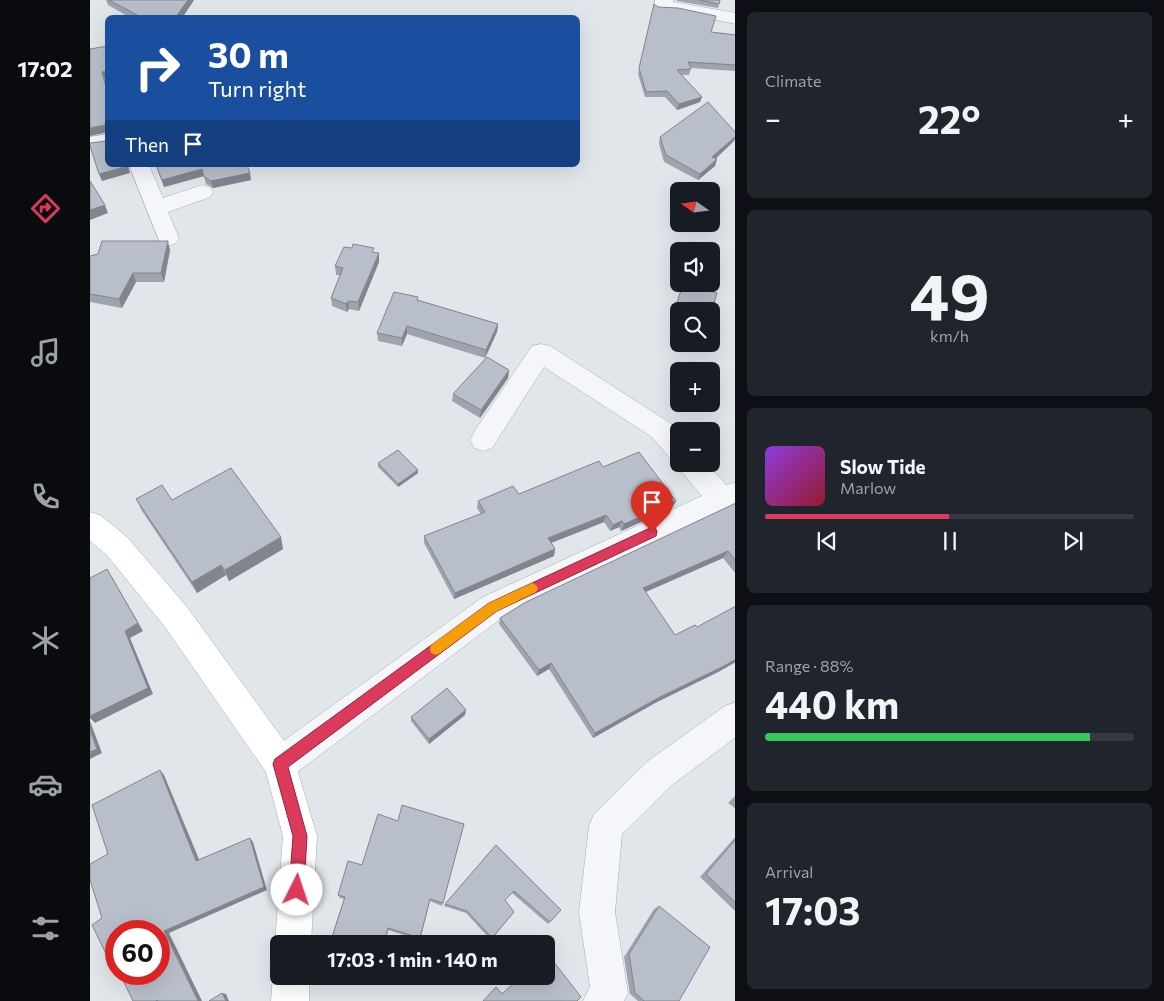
<!DOCTYPE html>
<meta charset="utf-8">
<style>
body{margin:0;font-family:Commissioner,sans-serif;background:#20242c;color:#f1f3f6;height:100vh;display:flex;flex-direction:column;font-size:19px;white-space:nowrap}
*{box-sizing:border-box;margin:0}
p{font-size:16px;color:#9ea1a6}
.icon{flex:none;width:28px;height:28px;fill:none;stroke:currentColor;stroke-width:2;stroke-linecap:round;stroke-linejoin:round}
.map{position:relative;flex:1;overflow:hidden}
.panel{display:flex;flex-direction:column;gap:12px;padding:12px;background:#0d0f14;width:429px}
.panel>*{flex:none}
.guide{position:absolute;left:15px;top:15px;width:475px;height:152px;border-radius:8px;box-shadow:0 5px 20px #0002;background:#1a4fa0;color:#fff;overflow:hidden}
.needle{width:32px;rotate:284deg}
.controls{position:absolute;left:580px;top:182px;display:grid;gap:10px}
.controls a{display:grid;place-items:center;width:50px;height:50px;border-radius:8px;background:#171b24;box-shadow:0 5px 20px #0002;font-size:25px}
.speed{position:absolute;left:15px;top:920px;display:flex;gap:10px;font-size:25px;font-weight:700;text-align:center}
.speed>*{display:grid;place-content:center;width:65px;height:65px;border-radius:50%;background:#171b24;box-shadow:0 5px 20px #0002;line-height:1}
.speed .limit{border:8px solid #d22;background:#fff;color:#111}
.pin{position:absolute;display:grid;place-items:center;width:42px;height:42px;color:#fff;margin:-51px -21px;border-radius:50% 50% 50% 0;rotate:-45deg;box-shadow:0 0 5px #0007}
.pin .icon{rotate:45deg}
.me{position:absolute;width:55px;margin:-28px;rotate:4deg;stroke-linejoin:round;filter:drop-shadow(0 0 4px #0008)}
.turn{display:flex;align-items:center;gap:18px;height:105px;padding:0 20px;font-size:22px}
.turn .icon{width:65px;height:65px;stroke-width:2.5}
.turn b{display:block;font-size:35px;line-height:42px}
.then{display:flex;align-items:center;height:48px;padding:0 20px;background:#0003;gap:10px;font-size:19px}
.big{font-size:38px;font-weight:700;line-height:1.1}
.panel .widget{flex:1;display:flex;flex-direction:column;justify-content:center;gap:8px;min-width:0;padding:0 18px;border-radius:8px;background:#20242c}
.panel .dial{align-items:center;gap:0}
.dial b{font-size:65px;line-height:1}
.song{display:flex;align-items:center;gap:15px}
.cover{width:60px;height:60px;border-radius:8px;background:linear-gradient(135deg,hsl(270 70% 55%),hsl(350 70% 35%))}
.played{height:5px;border-radius:2px;background:linear-gradient(90deg,#dd3a5b 50%,#363941 50%)}
.keys{display:flex;justify-content:space-around;direction:ltr}
.heat{display:flex;justify-content:space-between;align-items:center;font-size:28px;direction:ltr}
.charge{height:8px;border-radius:4px;background:linear-gradient(90deg,#34c759 88%,#363941 0)}
.trip{position:absolute;left:180px;top:935px;width:285px;height:50px;border-radius:8px;background:#171b24;box-shadow:0 5px 20px #0002;font-weight:700;line-height:50px;text-align:center}
main{display:flex;flex:1;min-height:0}
.menu{display:flex;flex-direction:column;width:90px;justify-content:space-around;align-items:center;background:#090b0e;color:#9ea1a6}
.menu .icon{width:35px;height:35px}
.menu .selected{color:#dd3a5b}
.menu b{font-size:22px;color:#f1f3f6}
.map>svg:first-child{display:block}
.lines{fill:none;stroke-linecap:round;stroke-linejoin:round}
.minor-casing{stroke:#a5adb6;stroke-width:1}
.major-casing{stroke:#9fabb8;stroke-width:1}
.minor{fill:#f5f6f9;fill-rule:evenodd}
.major{fill:#fff;fill-rule:evenodd}
.wall{fill:#9ea4ae}
.shaded-wall{fill:#81868d}
.building{fill:#b8bfca;stroke:#81868d}
.route{fill:#dd3a5b;stroke:#90263b}
.slow{fill:#f59e0b}
</style>
<main>
<nav class="menu">
<b>17:02</b>
<svg class="icon selected" aria-label="directions" viewBox="0 0 24 24"><path d="M12 3l9 9-9 9-9-9zM9 14v-3h6M13 9l2 2-2 2"/></svg>
<svg class="icon" aria-label="music" viewBox="0 0 24 24"><path d="M9 18V5l10-2v13"/><circle cx="6" cy="18" r="3"/><circle cx="16" cy="16" r="3"/></svg>
<svg class="icon" aria-label="phone" viewBox="0 0 24 24"><path d="M5 4h4l2 5-3 2q2 4 5 5l2-3 5 2v4C11 20 4 13 5 4z"/></svg>
<svg class="icon" aria-label="climate" viewBox="0 0 24 24"><path d="M12 3v18M4 7l16 10M4 17L20 7"/></svg>
<svg class="icon" aria-label="car" viewBox="0 0 24 24"><path d="M5 17H2v-5l4-1 3-4h7l3 4 3 1v5h-3M9 17h6M6 11h13"/><circle cx="7" cy="17" r="2"/><circle cx="17" cy="17" r="2"/></svg>
<svg class="icon" aria-label="filters" viewBox="0 0 24 24"><path d="M4 7h16M4 17h16"/><circle cx="9" cy="7" r="2"/><circle cx="15" cy="17" r="2"/></svg>
</nav>
<div class="map">
<svg width="646" height="1001" viewBox="0 0 646 1001">
<rect width="100%" height="100%" fill="#e1e6eb"/>
<g class="lines">
<g class="minor-casing">
<g id="minor">
<path d="M565,0H583V2L646,13V24L587,12L567,11L564,7Z"/>
<path d="M18,134V147L0,149V137Z"/>
<path d="M39,165H59L73,198L112,185L120,187L123,192L120,197L78,212L89,238L86,243L78,246L70,243Z"/>
<path d="M451,344L460,346L580,423L589,432V461L580,458L562,437L454,367L402,448L393,451L384,448L380,440L384,432L442,346Z"/>
<path d="M589,462V464H617L636,485L646,482V506L413,617L202,776L190,780L178,776L174,764L178,752L393,597L612,496L592,472L588,464Z"/>
<path d="M646,702V737L582,785L532,834L525,912L538,993L534,1001H493L500,987L489,912L499,826L504,814L558,761L635,706Z"/>
</g>
</g>
<g class="major-casing">
<g id="major">
<path d="M0,512L10,515L37,537L97,607L202,752L227,836L221,944H189V953L185,944L193,836L176,772L75,627L17,555L0,541Z"/>
<path d="M188,963L189,976H219V1001H181L183,976Z"/>
</g>
</g>
<use href="#minor" class="minor"/>
<use href="#major" class="major"/>
</g>
<g class="wall">
<path d="M16,0H104L92,18H41L18,5Z"/>
<path d="M587,0H630L628,8L587,1Z"/>
<path d="M564,4L568,7L621,32L646,35V71L601,68L599,75H592L610,102L587,110L575,97H555L548,74Z"/>
<path d="M646,133L644,141L626,158L627,159L625,166L608,180L574,162L569,144L570,137Z"/>
<path d="M60,165H157L161,180L123,188L116,184L114,176L74,187L66,166L62,167Z"/>
<path d="M80,250L74,282H46L32,308L0,302V256Z"/>
<path d="M284,252L289,253V262L269,311L259,309L257,312L242,306L241,298L250,275H246L245,266Z"/>
<path d="M593,284L621,311H589V315L583,314Z"/>
<path d="M328,300L408,324L407,332L395,358L317,334L312,346L288,341L287,333Z"/>
<path d="M419,370L418,378L390,418L362,401L363,394Z"/>
<path d="M288,463L328,470V473L308,487L288,467Z"/>
<path d="M513,467L582,508L531,531L529,527L520,531L514,522L461,543L465,549L464,556L364,599L334,543V536L391,514L387,508L388,501L429,494Z"/>
<path d="M46,499L82,500L193,549L139,581L136,575L107,593L52,511Z"/>
<path d="M646,503V574L633,558L555,592L585,635L630,671L565,703L503,738L459,669L447,676L409,624L410,618Z"/>
<path d="M376,710L375,715L339,744L321,721V717Z"/>
<path d="M646,795V809L638,803Z"/>
<path d="M308,821L374,824L352,906L340,901L330,940L298,930L295,944H249L243,942L241,940L254,899L250,898L248,895Z"/>
<path d="M646,836V912L610,877Z"/>
<path d="M406,845L471,910L458,924L422,893L415,900L424,912L401,940L376,913L354,906L355,904Z"/>
<path d="M569,906L589,1001H548L540,994L534,957L564,909Z"/>
</g>
<g class="shaded-wall">
<path d="M98,0H104L92,18H85Z"/>
<path d="M18,71V78L14,79L18,94L12,72Z"/>
<path d="M612,97L610,102L587,110L589,104Z"/>
<path d="M15,125L18,132L0,136V128Z"/>
<path d="M646,136L644,141L620,164L622,157Z"/>
<path d="M627,159L625,166L608,180L610,174Z"/>
<path d="M38,166L40,173L12,181L9,174Z"/>
<path d="M112,169L114,176L74,187L72,180Z"/>
<path d="M160,173L161,180L123,188L121,181Z"/>
<path d="M15,205L18,213L0,220V210Z"/>
<path d="M78,241L80,250L74,282L71,273Z"/>
<path d="M289,253V262L269,311L268,302Z"/>
<path d="M43,273L46,282L32,308L29,299Z"/>
<path d="M258,301L259,309L257,312L256,304Z"/>
<path d="M408,324L407,332L395,358L396,350Z"/>
<path d="M317,326V334L312,346V338Z"/>
<path d="M419,370L418,378L390,418L391,410Z"/>
<path d="M328,470V473L308,487V484Z"/>
<path d="M586,501L582,508L531,531L534,524Z"/>
<path d="M516,515L514,522L456,545L458,538Z"/>
<path d="M532,521L529,527L520,531L523,525Z"/>
<path d="M191,537L193,549L139,581L135,570Z"/>
<path d="M465,549L464,556L364,599L365,593Z"/>
<path d="M638,551L633,558L549,595L553,588Z"/>
<path d="M131,565L136,575L107,593L102,582Z"/>
<path d="M17,569L53,631L40,638L63,694L5,723L0,718V716L35,631Z"/>
<path d="M646,659V662L630,671L565,703L503,738L505,733L568,698Z"/>
<path d="M461,663L459,669L447,676L449,670Z"/>
<path d="M376,710L375,715L339,744V739Z"/>
<path d="M0,721L12,753L0,759Z"/>
<path d="M70,770L74,775L111,864L106,861Z"/>
<path d="M160,838L163,842L177,890L79,933L112,1001H108L74,931Z"/>
<path d="M298,928V930L295,944H294Z"/>
<path d="M132,993L136,994L139,1001H136Z"/>
</g>
<g class="building">
<path d="M19,0H98L85,18H53Z"/>
<path d="M609,0H630L629,4Z"/>
<path d="M564,4L568,7L588,8L626,16L621,32L646,35V65L598,62L601,69L587,70L612,97L589,104L577,91L556,92L549,68Z"/>
<path d="M18,46V71L12,72L18,94V165H38V166L9,174L0,146V143L17,141V127L15,125L0,128V49Z"/>
<path d="M618,102L646,133V136L622,157L627,159L610,174L576,155L570,137Z"/>
<path d="M66,165H157L160,173L121,181L114,177L112,169L72,180Z"/>
<path d="M0,181L15,205L0,210Z"/>
<path d="M12,241H78L71,273H43L29,299L0,294V256L8,254Z"/>
<path d="M263,244L284,248L282,252L289,253L268,302L258,301L256,304L241,298L253,268L245,266L254,247L262,248Z"/>
<path d="M593,284L627,293L621,313V311H606L586,306Z"/>
<path d="M304,292L328,297L327,300L408,324L396,350L317,326L312,338L287,333Z"/>
<path d="M397,357L419,370L391,410L363,394Z"/>
<path d="M308,450L328,470L308,484L288,463Z"/>
<path d="M549,452L586,501L534,524L532,521L523,525L516,515L458,538L465,549L365,593L334,536L395,512L388,501L423,486L429,494L509,461L513,467Z"/>
<path d="M141,468L191,537L135,570L131,565L102,582L46,499L72,485L82,500Z"/>
<path d="M646,503V561L638,551L553,588L585,635L605,625L607,627L646,606V659L634,666L568,698L505,733L461,663L449,670L410,618L436,602Z"/>
<path d="M17,569L48,623L35,631L58,688L0,716V578Z"/>
<path d="M357,688L376,710L339,739L321,717Z"/>
<path d="M0,730L7,749L0,752Z"/>
<path d="M70,770L106,861L160,838L174,887L74,931L108,1001H68L67,1000L66,1001H43L30,974H69V931H26V966L24,962L21,964L2,925L12,918L0,880V864L18,854L2,805Z"/>
<path d="M312,805L374,824L353,903L340,899L330,938L298,928L294,944H254L241,940L255,897L248,895L258,861L272,865L288,814L308,821Z"/>
<path d="M646,839V903L616,874Z"/>
<path d="M406,845L471,910L460,922L424,891L415,900L424,912L402,938L377,911L355,904Z"/>
<path d="M569,906L620,947L589,1001H554L545,993L539,954Z"/>
<path d="M456,952L491,997L487,1001H393L406,987L412,994L431,976H456Z"/>
<path d="M132,993L136,1001H119Z"/>
</g>
<path class="route" d="M562,527L566,529L567,532L566,536L407,611L198,767L217,836L214,890L212,895L207,897L202,895L199,890L203,836L183,764L185,759L399,603Z"/>
<path class="slow" d="M442,583L446,585L448,588L446,592L407,611L350,653L346,655L341,653L340,649L341,645L399,603Z"/>
</svg>
<div class="controls">
<a><svg class="needle" viewBox="-14 -14 28 28"><path d="M0-13l5 13h-10z" fill="#e53935"/><path d="M0 13l5-13h-10z" fill="#9ea1a6"/></svg></a>
<a><svg class="icon" aria-label="sound" viewBox="0 0 24 24"><path d="M4 9h4l5-4v14l-5-4H4zM17 9q2 3 0 6"/></svg></a>
<a><svg class="icon" aria-label="search" viewBox="0 0 24 24"><circle cx="10" cy="10" r="6"/><path d="M15 15l6 6"/></svg></a>
<a>+</a>
<a>−</a>
</div>
<div class="speed"><div class="limit">60</div></div>
<div class="pin" style="left:562px;top:532px;background:#d93025"><svg class="icon" aria-label="arrive" viewBox="0 0 24 24"><path d="M6 21V4h12l-3 4 3 4H6"/></svg></div>
<svg class="me" style="left:207px;top:890px" viewBox="-20 -20 40 40"><circle r="19" fill="#fff"/><path d="M0-13L10 11 0 6-10 11z" fill="#dd3a5b"/></svg>
<div class="trip">17:03 · 1 min · 140 m</div>
<div class="guide">
<div class="turn"><svg class="icon" aria-label="right" viewBox="0 0 24 24"><path d="M7 20v-9h11M14 6l5 5-5 5"/></svg><div><b>30 m</b>Turn right</div></div>
<div class="then">Then<svg class="icon" aria-label="arrive" viewBox="0 0 24 24"><path d="M6 21V4h12l-3 4 3 4H6"/></svg></div>
</div>
</div>
<section class="panel">
<div class="widget"><p>Climate</p>
<div class="heat"><a>−</a><b class="big">22°</b><a>+</a></div>
</div>
<div class="widget dial"><b>49</b><p>km/h</p></div>
<div class="widget">
<div class="song"><i class="cover"></i><div><b>Slow Tide</b><p>Marlow</p></div></div>
<div class="played"></div>
<div class="keys"><svg class="icon" aria-label="previous" viewBox="0 0 24 24"><path d="M18 5L8 12l10 7zM5 5v14"/></svg><svg class="icon" aria-label="pause" viewBox="0 0 24 24"><path d="M8 5v14M16 5v14"/></svg><svg class="icon" aria-label="next" viewBox="0 0 24 24"><path d="M6 5l10 7-10 7zM19 5v14"/></svg></div>
</div>
<div class="widget"><p>Range · 88%</p><b class="big">440 km</b><div class="charge"></div></div>
<div class="widget"><p>Arrival</p><b class="big">17:03</b></div>
</section>
</main>
